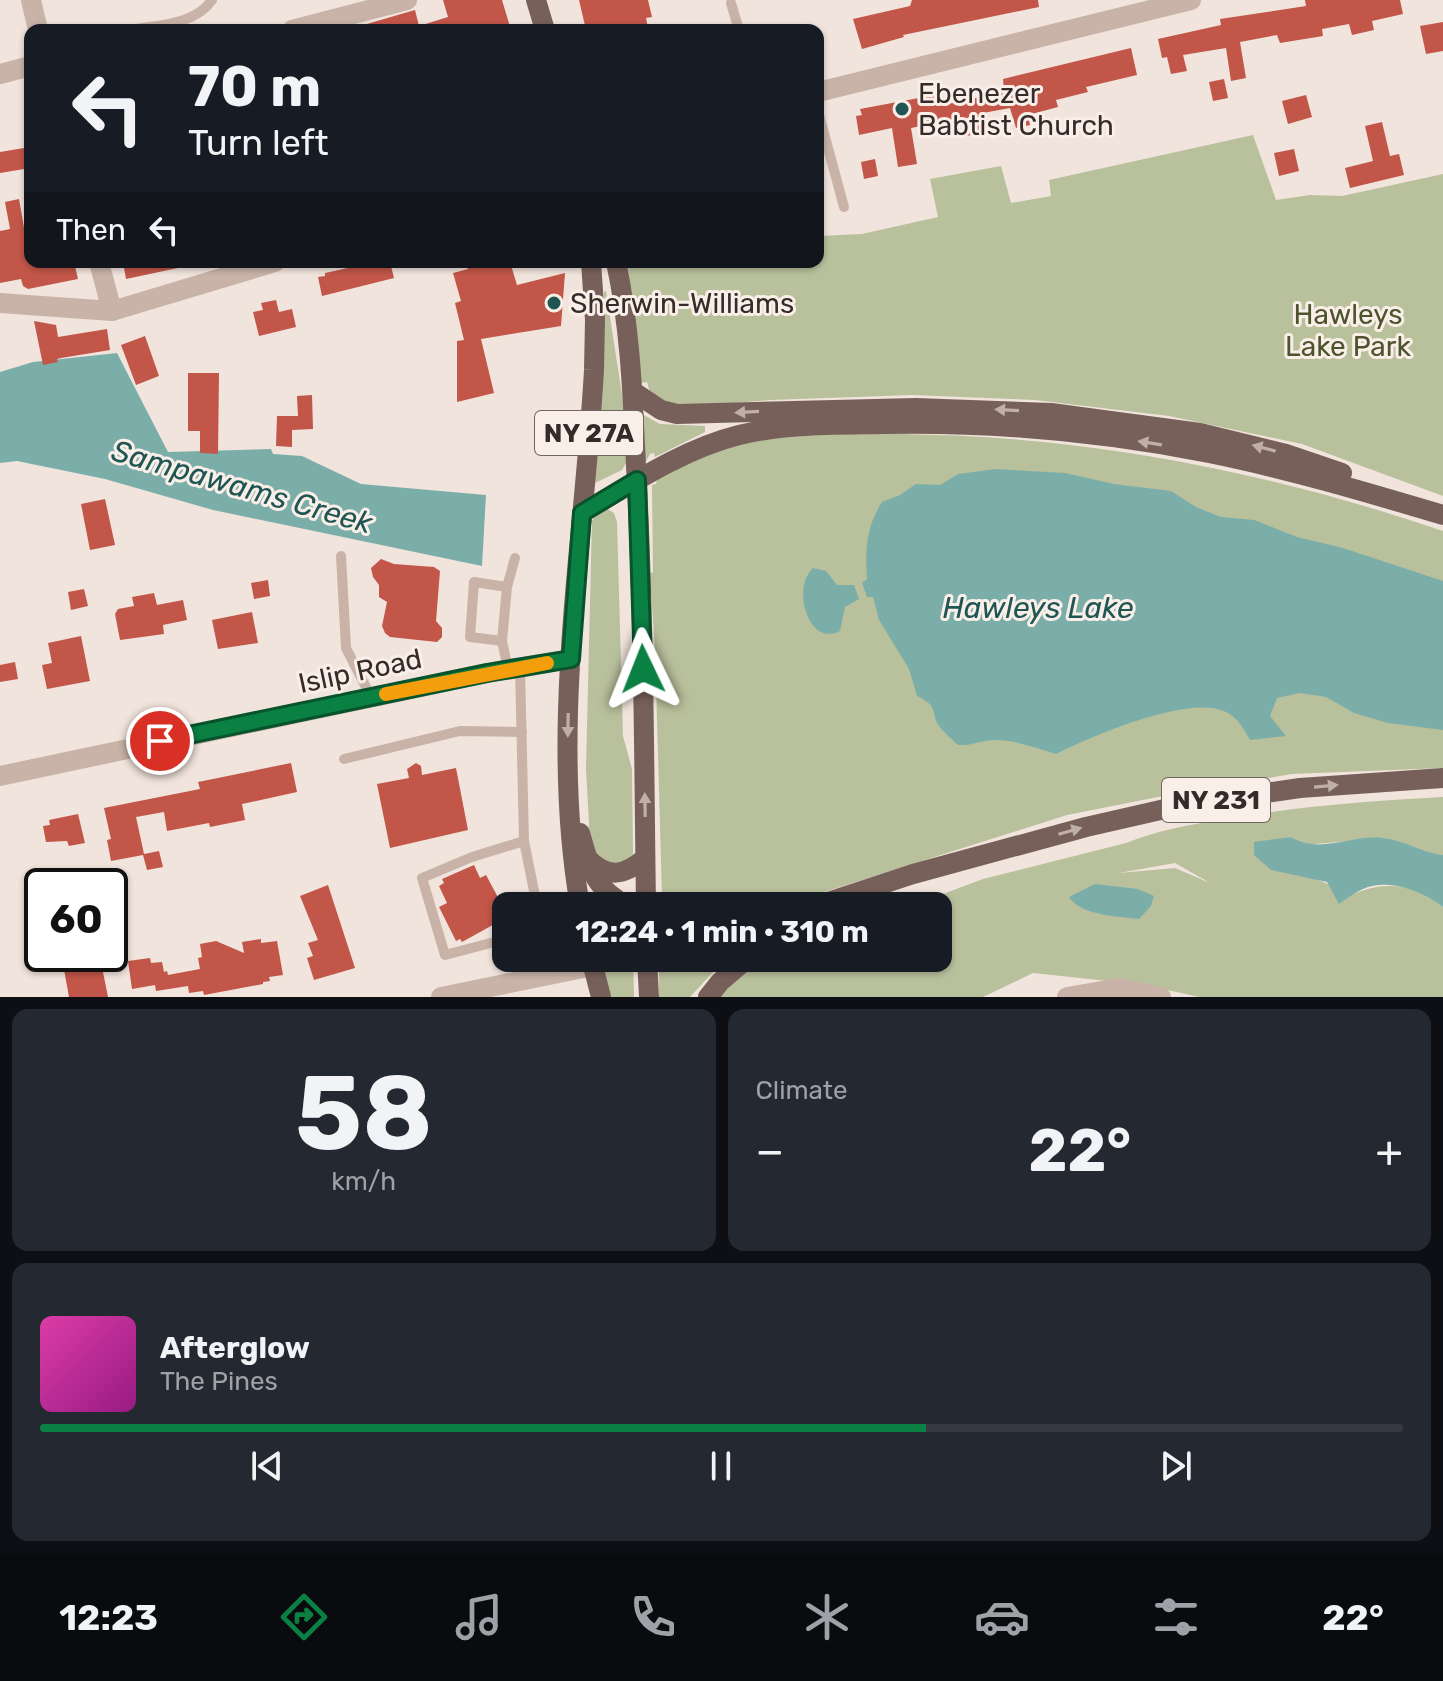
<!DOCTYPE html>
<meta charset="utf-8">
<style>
body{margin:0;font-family:Rubik,sans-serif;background:#242831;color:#f1f3f6;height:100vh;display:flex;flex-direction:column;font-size:30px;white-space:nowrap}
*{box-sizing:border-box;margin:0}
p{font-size:26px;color:#9ea1a6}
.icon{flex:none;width:44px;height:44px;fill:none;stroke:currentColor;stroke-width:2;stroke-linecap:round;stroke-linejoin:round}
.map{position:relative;height:997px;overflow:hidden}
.details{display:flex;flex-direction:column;gap:12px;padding:12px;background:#0d0f14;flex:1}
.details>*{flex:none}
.hud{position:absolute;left:24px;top:24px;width:800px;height:244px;border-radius:16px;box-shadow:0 2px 6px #0004;background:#171b24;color:#f1f3f6;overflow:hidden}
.speed{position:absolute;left:24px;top:868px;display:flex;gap:16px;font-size:40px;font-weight:700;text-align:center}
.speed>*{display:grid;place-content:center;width:104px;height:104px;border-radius:50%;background:#171b24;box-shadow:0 2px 6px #0004;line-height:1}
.speed .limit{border:4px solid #111;border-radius:12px;background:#fff;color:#111}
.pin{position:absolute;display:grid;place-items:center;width:68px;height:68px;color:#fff;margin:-34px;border:4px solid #fff;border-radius:50%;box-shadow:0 2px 8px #0007}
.me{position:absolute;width:88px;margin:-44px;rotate:358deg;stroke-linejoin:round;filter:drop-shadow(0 0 6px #0008)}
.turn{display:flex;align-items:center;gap:28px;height:168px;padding:0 32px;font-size:36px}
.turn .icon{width:104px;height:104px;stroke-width:2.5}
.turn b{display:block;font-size:56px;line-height:68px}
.then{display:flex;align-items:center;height:76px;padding:0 32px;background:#0003;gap:16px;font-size:30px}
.big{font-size:60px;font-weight:700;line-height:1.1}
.details .tile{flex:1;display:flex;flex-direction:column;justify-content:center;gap:12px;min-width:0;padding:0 28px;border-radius:16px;background:#242831}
.details .dial{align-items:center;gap:0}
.dial b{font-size:104px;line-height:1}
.song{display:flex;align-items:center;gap:24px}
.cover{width:96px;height:96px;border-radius:12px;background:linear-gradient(135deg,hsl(320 70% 55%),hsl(310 70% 35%))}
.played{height:8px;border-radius:4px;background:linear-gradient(90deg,#0b8043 65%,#363941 65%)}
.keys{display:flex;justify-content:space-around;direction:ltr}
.heat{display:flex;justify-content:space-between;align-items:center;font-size:44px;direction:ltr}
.details .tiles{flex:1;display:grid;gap:12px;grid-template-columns:1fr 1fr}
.tile:last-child{grid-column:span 2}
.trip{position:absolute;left:492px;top:892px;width:460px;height:80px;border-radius:16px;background:#171b24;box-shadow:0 2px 6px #0004;font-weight:700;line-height:80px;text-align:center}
.tabs{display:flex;height:128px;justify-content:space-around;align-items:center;background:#090b0e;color:#9ea1a6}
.tabs .icon{width:56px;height:56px}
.tabs .current{color:#0b8043}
.tabs b{font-size:36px;color:#f1f3f6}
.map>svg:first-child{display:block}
.green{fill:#b9c09c;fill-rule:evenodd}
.water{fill:#7caea9}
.building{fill:#c25649}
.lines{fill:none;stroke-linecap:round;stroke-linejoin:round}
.service{stroke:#c9b3a8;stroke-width:10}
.minor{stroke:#c9b3a8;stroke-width:20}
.primary{stroke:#78605a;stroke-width:20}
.oneway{fill:#bfafa8}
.route-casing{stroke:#07532c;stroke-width:20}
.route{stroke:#0b8043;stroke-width:14}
.slow{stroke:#f59e0b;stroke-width:14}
.poi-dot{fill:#1f5653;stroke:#f9efe8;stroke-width:3}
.labels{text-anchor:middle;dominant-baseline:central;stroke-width:6;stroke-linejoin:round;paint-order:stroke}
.shield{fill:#f9efe8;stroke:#706662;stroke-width:2}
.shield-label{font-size:26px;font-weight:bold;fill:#362b28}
.poi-label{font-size:28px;fill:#362b28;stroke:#f9efe8;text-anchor:start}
.park-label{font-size:28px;fill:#4b542d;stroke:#f9efe8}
.street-label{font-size:28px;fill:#362b28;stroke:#f9efe8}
.water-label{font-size:30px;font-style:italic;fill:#1f5653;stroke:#f9efe8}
</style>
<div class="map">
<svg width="1443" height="997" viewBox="0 0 1443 997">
<rect width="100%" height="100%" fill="#f1e4dc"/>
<g class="green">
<path d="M1253,135L1276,200L1310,195L1342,196L1443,174V496L1302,444L1169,416L1035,400L912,395L770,400L676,408L651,396L647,382L640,383L626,267L632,265V262H818V236L862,234L938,217L930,179L1001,166L1011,203L1051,196L1049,180Z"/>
<path d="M606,291L624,408L626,463L622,470L595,483L603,364L604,292Z"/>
<path d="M642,414L660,424L705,426V432L655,457L654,453L650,454L646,461L643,459Z"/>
<path d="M877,433C922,435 967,435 1011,439C1158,451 1303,483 1443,531V768L1292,774L1163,796L1067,815L780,906H668V898L662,897L655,649L650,574L653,572L652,485L656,484L657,478C683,466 708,452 736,444C781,432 832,435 877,433Z"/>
<path d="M606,508L614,513L617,522L623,736L632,769L633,854L628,864L620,869L598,861L590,842L586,769L592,521L598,511Z"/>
<path d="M1443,797V855L1429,854L1383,838L1303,845L1291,837L1254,843V855C1287,869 1321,879 1352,895C1384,880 1415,884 1443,907V997H1199L1145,985L1033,973L983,997H717L763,958H938V906H911L983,879L1126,843C1158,830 1193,824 1228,819C1299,806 1371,801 1443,797ZM1175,863L1210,883L1175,868L1119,873Z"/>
<path d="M597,958H633L634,997H608Z"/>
<path d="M659,958H726L690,997H659Z"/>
</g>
<g class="water">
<path d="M117,353L168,452L271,449L273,454L302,456L361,484L486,495L482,566L213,510L105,479L17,461L0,463V372L33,362Z"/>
<path d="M996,469L1065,473L1114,484L1171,491L1196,507L1221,517L1254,520L1297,537L1343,548L1443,581V730L1388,723L1354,713L1326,697L1300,693L1277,698L1270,716L1286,736L1250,740C1244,729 1238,718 1226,712C1189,694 1093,736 1056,754C1037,748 1018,741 998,740C984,739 972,746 958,745C952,739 944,733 939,726C930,712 940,707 917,696L909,669L879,620L873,597H867L862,583L867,579C865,551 866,527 882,502L900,495L916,484L940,485L958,474Z"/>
<path d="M813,568L826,571L837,585H854L859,599L845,607L840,631C809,648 791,588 813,568Z"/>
<path d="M1291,837C1320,855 1351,834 1383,838C1404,840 1422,853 1443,855V907C1425,893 1396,881 1372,886C1361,888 1349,897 1339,904L1327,882L1271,870L1254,855V842Z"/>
<path d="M1095,884L1138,889L1154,896L1151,906L1139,919C1118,916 1081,916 1069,897Z"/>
</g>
<g class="building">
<path d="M443,0H502L511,30H353V28L415,10L419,26L448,17Z"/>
<path d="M579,0H648L652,17L646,18L648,28L640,30H586Z"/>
<path d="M912,0H1038L1039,7L903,35L904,37L862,49L853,19L910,6Z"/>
<path d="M1305,0H1400L1403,14L1372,21L1374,30L1352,35L1349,24L1322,29L1323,36L1280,43L1277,35L1240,42L1246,78L1231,81L1226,48L1183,55L1187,71L1171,74L1167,57L1162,58L1158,39L1221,25L1220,19L1306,6Z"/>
<path d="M1443,22V51L1426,54L1420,26Z"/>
<path d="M1131,48L1137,75L1086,87L1088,92L1056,100L1058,107L1028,115L1030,125L1016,128L1010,108L983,113L987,132L966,136L962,118L911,128L917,164L898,167L892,128L859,135L856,116L862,115L860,109L924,97L923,92L940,89L943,105L1004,92L1003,79Z"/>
<path d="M1224,79L1228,98L1213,101L1209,82Z"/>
<path d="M1306,95L1312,117L1288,124L1282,101Z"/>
<path d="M1382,122L1390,156L1399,154L1404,175L1350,188L1345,168L1373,161L1365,126Z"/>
<path d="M30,147V168L0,173V152Z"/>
<path d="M1294,149L1299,171L1279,176L1274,153Z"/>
<path d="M875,159L878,176L864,179L861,162Z"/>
<path d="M19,199L30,262H74L78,279L28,289L23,286L21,279L0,283V231L10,229L5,202Z"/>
<path d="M123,262H177L178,268L126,279Z"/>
<path d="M366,262H390L394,278L322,296L318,277L325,276V273L366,264Z"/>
<path d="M476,262H510L517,285L565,273L561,326L481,339L494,393L457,402V341L464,340L455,303L461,301L453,273L468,269L467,265Z"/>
<path d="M276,300L279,312L292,309L296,327L259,336L253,312L263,310L261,303Z"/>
<path d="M34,321L56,325L58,337L107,329L110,350L61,358L57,359L58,362L43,365Z"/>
<path d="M145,336L159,376L136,385L121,345Z"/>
<path d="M188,373H219L218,454L200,453V431H188Z"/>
<path d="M312,395L313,429L292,430V447L276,446L277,416H298L297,396Z"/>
<path d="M105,499L115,545L90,550L81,504Z"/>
<path d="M381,559L394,564L434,567L440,571L436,621L442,628V637L437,642L390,637L385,633L382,626L387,602L379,597V585L373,577L371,568Z"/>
<path d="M268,580L270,596L254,599L251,583Z"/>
<path d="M84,589L88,606L71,610L68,592Z"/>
<path d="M154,593L157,605L183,600L187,620L163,625L164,634L120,640L115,614L118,609L134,606L132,597Z"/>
<path d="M252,612L258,643L218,649L212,620Z"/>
<path d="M81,636L90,681L47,689L42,665L52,663L48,643Z"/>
<path d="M15,662L18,679L0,682V665Z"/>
<path d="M291,763L297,792L242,804L245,820L210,827L209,823L167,831L164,812L136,817L144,854L159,851L163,867L147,870L143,855L111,861L107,840L111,839L104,808L200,789L198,782Z"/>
<path d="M416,763L421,766L422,775L456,768L468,830L390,848L377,784L409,778L407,769Z"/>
<path d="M78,814L85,843L69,846L67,841L46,842L43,826L50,825L49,820Z"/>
<path d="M474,865L480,878L486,875L501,903L494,907L500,921L462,942L460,939L456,941L439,907L447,903L439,886L444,883L442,879Z"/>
<path d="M328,885L355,968L314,980L307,958L313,956L308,943L318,940L300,896Z"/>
<path d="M261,939V943L277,941L283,975L269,977L270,981L263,982V984L204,995L203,991L189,993L188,986L156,991L155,985L132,989L128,961L150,958L151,963L162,962L164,972L167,971L168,975L200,969L198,958L202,957L200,944L216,941L244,953L242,942Z"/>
<path d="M100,957L108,997H69L63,964Z"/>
</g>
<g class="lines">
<g class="service">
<path d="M731,3L739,30"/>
<path d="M130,30C158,25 195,25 212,0"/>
<path d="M818,111L844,207"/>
<path d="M341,556L346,648L371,697"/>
<path d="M507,587L515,558"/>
<path d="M502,641L470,637L474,582L507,587L502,641L508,669"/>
<path d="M520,667L524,841L537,906"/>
<path d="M344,759L460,731L522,732"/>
<path d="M506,939L445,955L422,878L472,857L524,841"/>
</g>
<g class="minor">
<path d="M31,0L38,30"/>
<path d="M292,30L407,0"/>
<path d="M0,74L30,66"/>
<path d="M818,92L1191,0"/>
<path d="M99,262L112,311"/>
<path d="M0,303L112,311L275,262"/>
<path d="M0,776L487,673L571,659"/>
<path d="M441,997L593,966"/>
<path d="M1067,997L1119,988L1161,997"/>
</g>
<g class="primary">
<path d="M536,0L545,30"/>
<path d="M616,262C632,336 633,410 637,486C644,626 644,766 646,906"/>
<path d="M634,392L661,410L677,414L916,408L1051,413L1200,433L1286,454L1342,473"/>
<path d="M582,513C631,484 683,449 739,435C785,424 836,425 884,424C992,422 1103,432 1209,453C1288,469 1366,492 1443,515"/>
<path d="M580,833C590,868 593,888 628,906"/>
<path d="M587,858C608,879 624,876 645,858"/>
<path d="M580,906C549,728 584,548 594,370L595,320L591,262"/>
<path d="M816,906L913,874L1086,827L1178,806L1300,788L1443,778"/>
<path d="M591,958L601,997"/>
<path d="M647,958L649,997"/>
<path d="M708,997L720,982L748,958"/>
</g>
</g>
<defs><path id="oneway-solid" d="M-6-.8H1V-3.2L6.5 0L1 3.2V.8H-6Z" transform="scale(2)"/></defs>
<g class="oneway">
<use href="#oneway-solid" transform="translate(1007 410) rotate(-177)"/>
<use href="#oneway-solid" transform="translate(747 412) rotate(177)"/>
<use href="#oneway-solid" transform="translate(1150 443) rotate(-171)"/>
<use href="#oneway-solid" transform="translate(1264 448) rotate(-165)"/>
<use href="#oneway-solid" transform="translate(568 725) rotate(91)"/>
<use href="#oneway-solid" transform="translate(1326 786) rotate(-5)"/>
<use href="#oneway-solid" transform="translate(645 805) rotate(-91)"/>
<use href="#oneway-solid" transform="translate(1070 831) rotate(-16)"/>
</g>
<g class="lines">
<g class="route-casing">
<path id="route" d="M160,741L487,673L571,659L582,513L637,480L643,669"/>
</g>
<use href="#route" class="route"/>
<path class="slow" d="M386,694L547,663"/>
</g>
<g class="poi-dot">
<circle cx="902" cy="109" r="8"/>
<circle cx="554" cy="303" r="8"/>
</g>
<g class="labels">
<g class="shield">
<rect x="535" y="411" width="108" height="44" rx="6"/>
<rect x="1162" y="778" width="108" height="44" rx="6"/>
</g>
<g class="shield-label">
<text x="589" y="433">NY 27A</text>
<text x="1216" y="800">NY 231</text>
</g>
<g class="poi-label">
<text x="918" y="93">Ebenezer<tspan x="918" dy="32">Babtist Church</tspan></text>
<text x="570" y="303">Sherwin-Williams</text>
</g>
<g class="park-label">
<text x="1348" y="314">Hawleys<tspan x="1348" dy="32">Lake Park</tspan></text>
</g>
<g class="street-label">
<text transform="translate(360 671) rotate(-12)">Islip Road</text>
</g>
<g class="water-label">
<text transform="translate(242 487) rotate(16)">Sampawams Creek</text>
<text x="1038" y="608">Hawleys Lake</text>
</g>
</g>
</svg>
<div class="speed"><div class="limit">60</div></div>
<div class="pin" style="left:160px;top:741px;background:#d93025"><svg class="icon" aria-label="arrive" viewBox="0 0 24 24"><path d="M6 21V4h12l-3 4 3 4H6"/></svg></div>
<svg class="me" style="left:643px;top:669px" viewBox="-20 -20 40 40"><path d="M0-17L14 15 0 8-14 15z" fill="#0b8043" stroke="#fff" stroke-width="4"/></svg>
<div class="trip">12:24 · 1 min · 310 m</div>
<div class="hud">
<div class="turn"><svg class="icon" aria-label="left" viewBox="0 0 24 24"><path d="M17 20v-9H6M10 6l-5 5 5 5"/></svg><div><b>70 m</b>Turn left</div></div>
<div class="then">Then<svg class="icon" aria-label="left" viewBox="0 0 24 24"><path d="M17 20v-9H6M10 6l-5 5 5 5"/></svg></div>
</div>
</div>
<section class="details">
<div class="tiles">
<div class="tile dial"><b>58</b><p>km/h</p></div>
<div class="tile"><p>Climate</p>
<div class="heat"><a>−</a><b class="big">22°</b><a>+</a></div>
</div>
<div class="tile">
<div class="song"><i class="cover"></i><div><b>Afterglow</b><p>The Pines</p></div></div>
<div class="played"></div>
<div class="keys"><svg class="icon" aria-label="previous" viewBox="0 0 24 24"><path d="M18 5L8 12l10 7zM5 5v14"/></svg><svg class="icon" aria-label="pause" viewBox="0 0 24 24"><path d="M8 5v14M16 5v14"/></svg><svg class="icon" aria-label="next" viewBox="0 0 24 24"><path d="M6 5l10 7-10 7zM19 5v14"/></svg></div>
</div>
</div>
</section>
<nav class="tabs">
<b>12:23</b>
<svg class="icon current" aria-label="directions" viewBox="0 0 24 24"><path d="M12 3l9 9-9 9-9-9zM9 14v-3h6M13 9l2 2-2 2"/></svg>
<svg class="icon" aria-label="music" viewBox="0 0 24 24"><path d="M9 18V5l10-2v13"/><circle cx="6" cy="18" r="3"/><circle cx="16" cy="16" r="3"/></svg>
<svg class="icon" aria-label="phone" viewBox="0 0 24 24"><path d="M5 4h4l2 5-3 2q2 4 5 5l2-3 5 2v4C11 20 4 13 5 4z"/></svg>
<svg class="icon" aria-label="climate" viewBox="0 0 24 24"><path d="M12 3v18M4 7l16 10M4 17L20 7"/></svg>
<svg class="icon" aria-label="car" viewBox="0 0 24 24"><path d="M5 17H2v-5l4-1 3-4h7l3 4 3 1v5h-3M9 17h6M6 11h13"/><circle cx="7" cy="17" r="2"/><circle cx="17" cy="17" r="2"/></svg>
<svg class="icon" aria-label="filters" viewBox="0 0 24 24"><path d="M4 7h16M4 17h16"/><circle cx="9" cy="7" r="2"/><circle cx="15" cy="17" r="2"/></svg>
<b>22°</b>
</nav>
